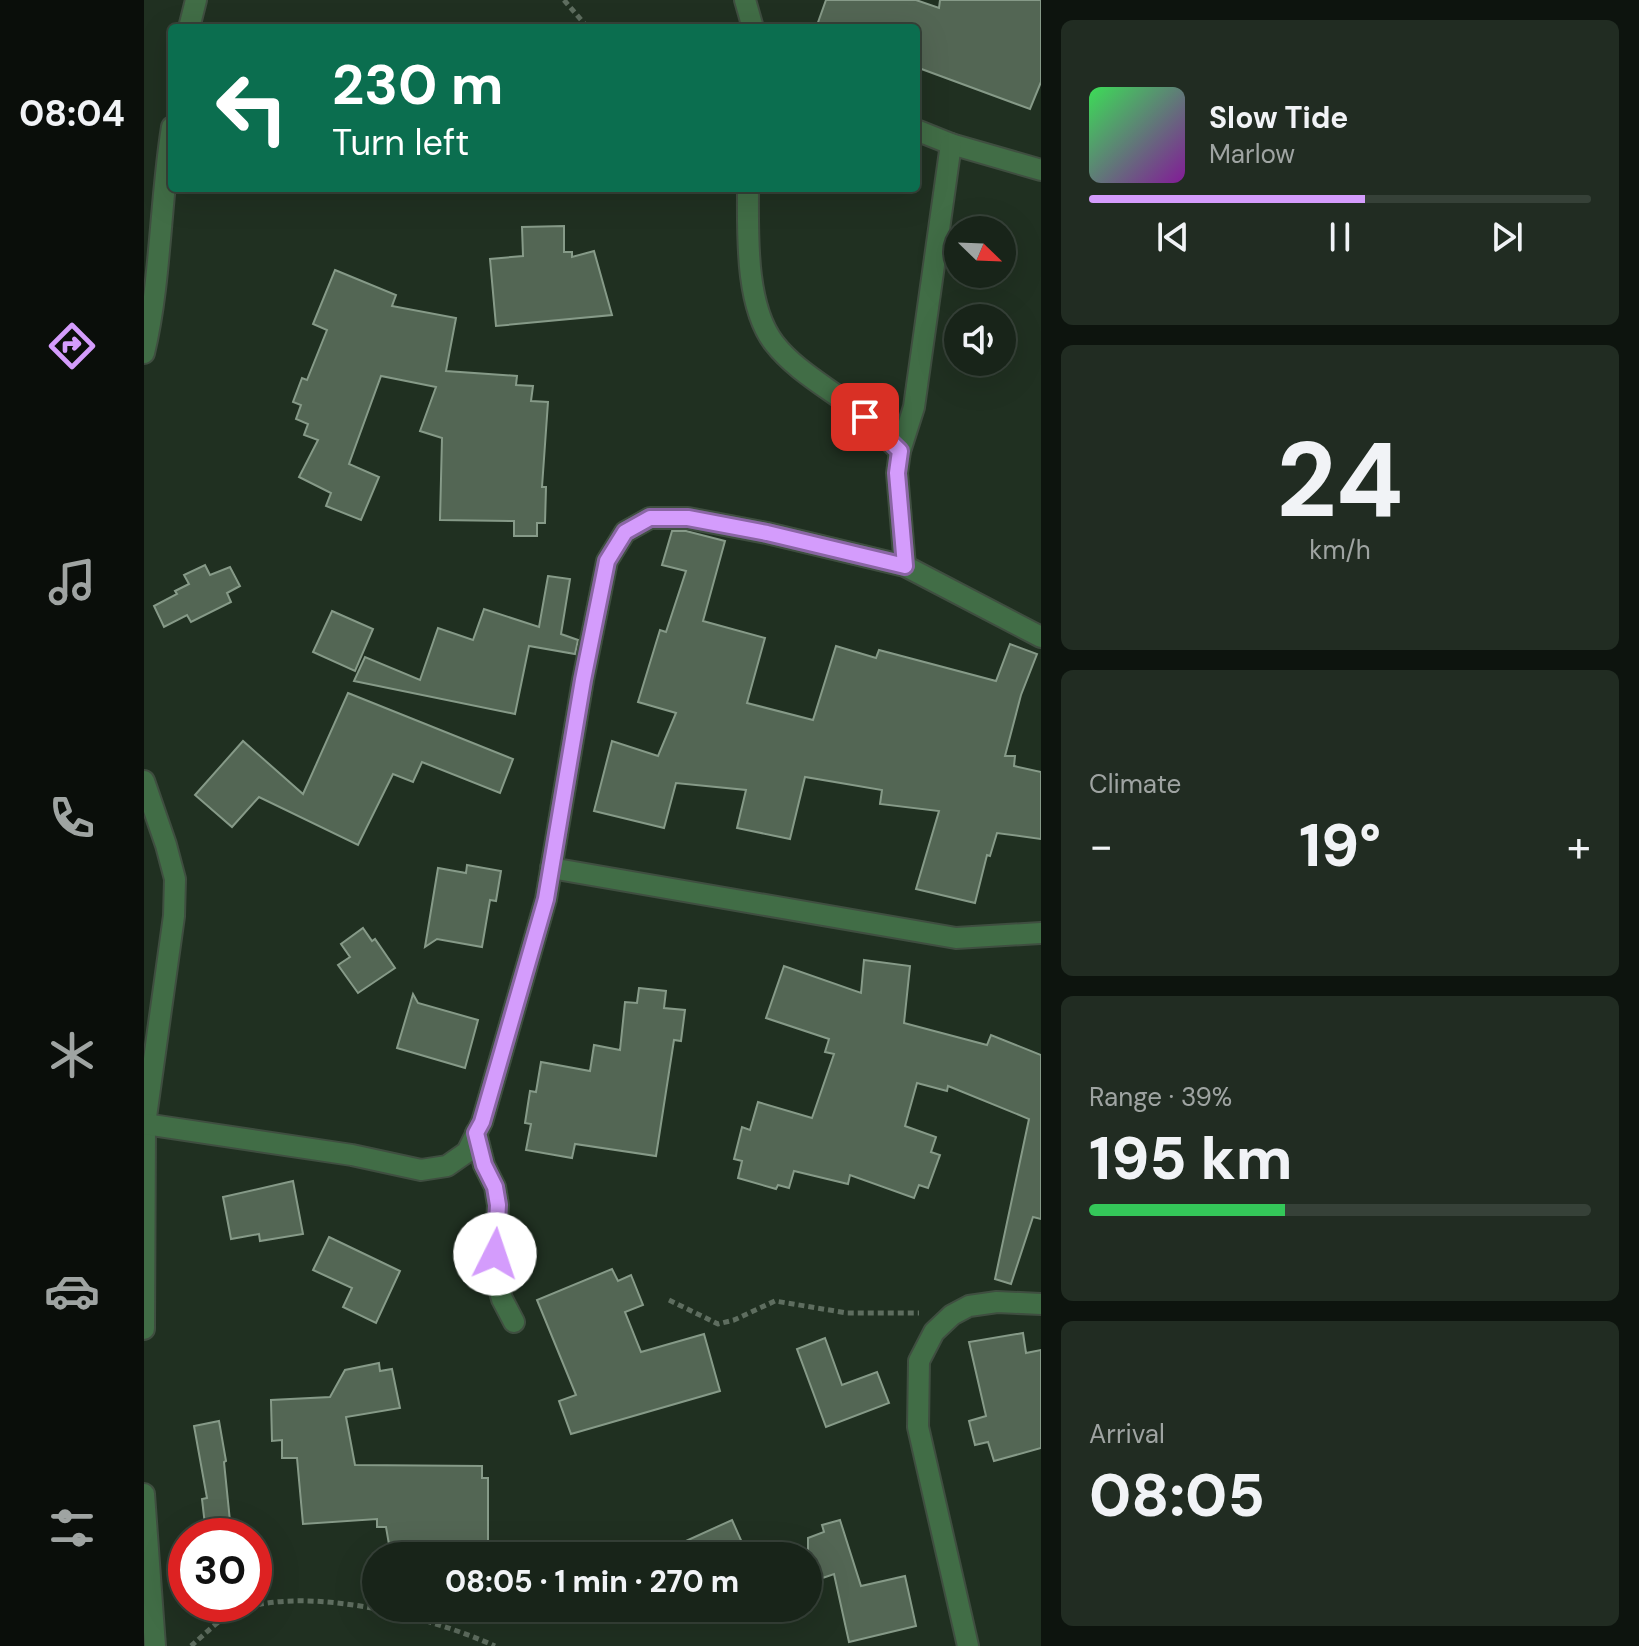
<!DOCTYPE html>
<meta charset="utf-8">
<style>
body{margin:0;font-family:"DM Sans",sans-serif;background:#212c22;color:#f1f3f6;height:100vh;display:flex;flex-direction:column;font-size:30px;white-space:nowrap}
*{box-sizing:border-box;margin:0}
p{font-size:26px;color:#9fa4a2}
.icon{flex:none;width:44px;height:44px;fill:none;stroke:currentColor;stroke-width:2;stroke-linecap:round;stroke-linejoin:round}
.map{position:relative;flex:1;overflow:hidden}
.sheet{display:flex;flex-direction:column;gap:20px;padding:20px;background:#0d140e;width:598px}
.sheet>*{flex:none}
.banner{position:absolute;left:24px;top:24px;width:752px;height:168px;border-radius:8px;box-shadow:0 8px 32px #0002,0 0 0 2px #364138;background:#0b6e4f;color:#fff;overflow:hidden}
.needle{width:52px;rotate:113deg}
.controls{position:absolute;left:800px;top:216px;display:grid;gap:16px}
.controls a{display:grid;place-items:center;width:72px;height:72px;border-radius:50%;background:#182419;box-shadow:0 8px 32px #0002,0 0 0 2px #364138;font-size:40px}
.speed{position:absolute;left:24px;top:1518px;display:flex;gap:16px;font-size:40px;font-weight:700;text-align:center}
.speed>*{display:grid;place-content:center;width:104px;height:104px;border-radius:50%;background:#182419;box-shadow:0 8px 32px #0002,0 0 0 2px #364138;line-height:1}
.speed .limit{border:12px solid #d22;background:#fff;color:#111}
.pin{position:absolute;display:grid;place-items:center;width:68px;height:68px;color:#fff;margin:-34px;border-radius:16px;box-shadow:0 4px 12px #0006}
.me{position:absolute;width:88px;margin:-44px;rotate:4deg;stroke-linejoin:round;filter:drop-shadow(0 0 6px #0008)}
.turn{display:flex;align-items:center;gap:28px;height:168px;padding:0 32px;font-size:36px}
.turn .icon{width:104px;height:104px;stroke-width:2.5}
.turn b{display:block;font-size:56px;line-height:68px}
.big{font-size:60px;font-weight:800;line-height:1.1}
.sheet .tile{flex:1;display:flex;flex-direction:column;justify-content:center;gap:12px;min-width:0;padding:0 28px;border-radius:12px;background:#212c22}
.sheet .dial{align-items:center;gap:0}
.dial b{font-size:104px;line-height:1}
.song{display:flex;align-items:center;gap:24px}
.cover{width:96px;height:96px;border-radius:12px;background:linear-gradient(135deg,hsl(130 70% 55%),hsl(290 70% 35%))}
.played{height:8px;border-radius:4px;background:linear-gradient(90deg,#d49cfc 55%,#364138 55%)}
.keys{display:flex;justify-content:space-around;direction:ltr}
.heat{display:flex;justify-content:space-between;align-items:center;font-size:44px;direction:ltr}
.charge{height:12px;border-radius:6px;background:linear-gradient(90deg,#34c759 39%,#364138 0)}
.trip{position:absolute;left:218px;top:1542px;width:460px;height:80px;border-radius:40px;background:#182419;box-shadow:0 8px 32px #0002,0 0 0 2px #364138;font-weight:800;line-height:80px;text-align:center}
main{display:flex;flex:1;min-height:0}
.tab-bar{display:flex;flex-direction:column;width:144px;justify-content:space-around;align-items:center;background:#0a0e0a;color:#9fa4a2}
.tab-bar .icon{width:56px;height:56px}
.tab-bar .selected{color:#d49cfc}
.tab-bar b{font-size:36px;color:#f1f3f6}
.map>svg:first-child{display:block}
.building{fill:#536654;stroke:#869a88;stroke-width:2}
.lines{fill:none;stroke-linecap:round;stroke-linejoin:round}
.minor-casing{stroke:#3f4e40;stroke-width:24}
.path{stroke:#5e6d5f;stroke-width:5;stroke-dasharray:6 4;stroke-linecap:butt}
.minor{stroke:#416d46;stroke-width:20}
.route-casing{stroke:#8a65a4;stroke-width:20}
.route{stroke:#d49cfc;stroke-width:14}
</style>
<main>
<nav class="tab-bar">
<b>08:04</b>
<svg class="icon selected" aria-label="directions" viewBox="0 0 24 24"><path d="M12 3l9 9-9 9-9-9zM9 14v-3h6M13 9l2 2-2 2"/></svg>
<svg class="icon" aria-label="music" viewBox="0 0 24 24"><path d="M9 18V5l10-2v13"/><circle cx="6" cy="18" r="3"/><circle cx="16" cy="16" r="3"/></svg>
<svg class="icon" aria-label="phone" viewBox="0 0 24 24"><path d="M5 4h4l2 5-3 2q2 4 5 5l2-3 5 2v4C11 20 4 13 5 4z"/></svg>
<svg class="icon" aria-label="climate" viewBox="0 0 24 24"><path d="M12 3v18M4 7l16 10M4 17L20 7"/></svg>
<svg class="icon" aria-label="car" viewBox="0 0 24 24"><path d="M5 17H2v-5l4-1 3-4h7l3 4 3 1v5h-3M9 17h6M6 11h13"/><circle cx="7" cy="17" r="2"/><circle cx="17" cy="17" r="2"/></svg>
<svg class="icon" aria-label="filters" viewBox="0 0 24 24"><path d="M4 7h16M4 17h16"/><circle cx="9" cy="7" r="2"/><circle cx="15" cy="17" r="2"/></svg>
</nav>
<div class="map">
<svg width="897" height="1646" viewBox="0 0 897 1646">
<rect width="100%" height="100%" fill="#203021"/>
<g class="building">
<path d="M682,0H772L795,8L796,0H897V82L886,109L772,67V28H672Z"/>
<path d="M420,226V252H428V257L450,251L468,315L352,326L346,259L379,256L378,227Z"/>
<path d="M191,270L252,295L248,306L312,318L302,371L373,376L372,385L389,386L387,401L404,402L398,487H402L401,523H393V536H370V521L296,520L298,438L276,431L292,387L237,376L205,464L235,477L217,520L182,506L187,493L155,477L174,440L160,435L164,424L152,419L157,405L149,402L158,378L163,380L183,330L169,324Z"/>
<path d="M528,531H542L581,541L559,621L621,638L603,703L669,720L692,646L732,658L735,650L852,681L866,644L893,654L877,695L861,756H871L870,766L897,772V839L853,833L846,856L843,855L831,903L772,889L795,811L736,804L738,790L661,777L646,839L593,828L602,790L532,783L520,828L450,811L468,741L514,756L532,713L494,702L516,630L522,632L542,571L518,565Z"/>
<path d="M61,565L66,575L86,567L96,586L83,593L87,602L47,622L43,615L20,627L10,606L33,594L31,591L45,584L40,575Z"/>
<path d="M404,576L426,579L417,634L434,640L431,654L385,646L371,714L210,681L221,657L276,680L294,628L329,640L340,609L395,627Z"/>
<path d="M188,611L229,629L211,671L169,652Z"/>
<path d="M204,693L369,759L356,793L278,762L269,782L249,774L214,845L115,797L88,827L51,795L99,741L159,794Z"/>
<path d="M323,865L357,871L352,901L346,900L338,947L293,939L281,947L294,868L322,873Z"/>
<path d="M219,928L228,941L231,939L251,968L214,993L194,965L206,957L197,944Z"/>
<path d="M720,960L766,966L760,1023L843,1045L847,1035L897,1055V1219L889,1217L867,1284L851,1279L885,1119L804,1086L803,1091L773,1083L761,1126L792,1137L787,1152L796,1155L784,1188L775,1185L770,1198L706,1175L704,1184L650,1171L645,1188L634,1185L632,1189L594,1178L598,1161L590,1159L598,1127L606,1130L614,1102L668,1118L690,1054L681,1052L685,1039L622,1018L640,966L717,993Z"/>
<path d="M495,988L522,991L520,1008L541,1010L537,1041L530,1040L512,1156L431,1144L428,1158L382,1150L387,1124L381,1123L386,1091L392,1092L397,1062L446,1071L450,1045L476,1050L481,1002L493,1003Z"/>
<path d="M269,994L274,1003L334,1020L321,1068L253,1048Z"/>
<path d="M149,1181L159,1234L116,1241L115,1234L87,1239L79,1197Z"/>
<path d="M185,1237L256,1271L232,1323L199,1307L208,1288L169,1270Z"/>
<path d="M468,1269L474,1281L487,1275L499,1305L481,1312L497,1352L560,1334L576,1391L427,1434L415,1401L432,1395L393,1300Z"/>
<path d="M879,1333L882,1353L897,1350V1448L850,1461L844,1442L831,1445L825,1421L842,1416L825,1342Z"/>
<path d="M681,1338L698,1385L733,1372L745,1403L682,1427L653,1349Z"/>
<path d="M235,1363L236,1371L248,1369L256,1408L202,1417L211,1465L338,1466V1478H344V1556H247L242,1527H233V1519L159,1524L153,1458H138V1440L128,1441L127,1400L186,1397L201,1370Z"/>
<path d="M75,1421L82,1461L80,1462L87,1531L62,1534L58,1499L63,1498L50,1426Z"/>
<path d="M588,1520L604,1556H509Z"/>
<path d="M696,1520L717,1586L761,1576L772,1626L705,1642L690,1574L664,1583V1538L680,1532L678,1525Z"/>
</g>
<g class="lines">
<g class="minor-casing">
<g id="minor">
<path d="M601,0L609,28"/>
<path d="M45,28L52,0"/>
<path d="M772,130L807,144L897,170"/>
<path d="M604,188C604,234 601,305 630,343C653,373 692,392 721,417C733,427 744,440 756,451"/>
<path d="M0,353C17,282 16,201 28,127"/>
<path d="M761,566L753,473L756,451L770,407L807,144"/>
<path d="M0,781L22,845L31,879L30,916L1,1124L0,1329"/>
<path d="M407,868L812,938L897,933"/>
<path d="M1,1124L208,1155L277,1170L303,1166L323,1152L338,1122L402,899L439,680L463,561L481,532L506,518H544L623,533L761,566L897,637"/>
<path d="M332,1133L340,1165L351,1187L354,1205L350,1271L358,1299L370,1322"/>
<path d="M0,1494L11,1646"/>
<path d="M824,1646L774,1427L775,1361L790,1332L808,1315L825,1306L853,1302L897,1304"/>
</g>
</g>
<g class="path">
<path d="M420,0L444,28"/>
<path d="M525,1300L574,1324L590,1320L631,1301L703,1313H775"/>
<path d="M47,1646C61,1634 79,1615 97,1609C168,1586 284,1616 351,1646"/>
</g>
<use href="#minor" class="minor"/>
</g>
<g class="lines">
<g class="route-casing">
<path id="route" d="M351,1254L354,1205L351,1187L340,1165L332,1133L338,1122L402,899L439,680L463,561L481,532L506,518H544L623,533L761,566L753,473L756,451L721,417"/>
</g>
<use href="#route" class="route"/>
</g>
</svg>
<div class="controls">
<a><svg class="needle" viewBox="-14 -14 28 28"><path d="M0-13l5 13h-10z" fill="#e53935"/><path d="M0 13l5-13h-10z" fill="#9fa4a2"/></svg></a>
<a><svg class="icon" aria-label="sound" viewBox="0 0 24 24"><path d="M4 9h4l5-4v14l-5-4H4zM17 9q2 3 0 6"/></svg></a>
</div>
<div class="speed"><div class="limit">30</div></div>
<div class="pin" style="left:721px;top:417px;background:#d93025"><svg class="icon" aria-label="arrive" viewBox="0 0 24 24"><path d="M6 21V4h12l-3 4 3 4H6"/></svg></div>
<svg class="me" style="left:351px;top:1254px" viewBox="-20 -20 40 40"><circle r="19" fill="#fff"/><path d="M0-13L10 11 0 6-10 11z" fill="#d49cfc"/></svg>
<div class="trip">08:05 · 1 min · 270 m</div>
<div class="banner">
<div class="turn"><svg class="icon" aria-label="left" viewBox="0 0 24 24"><path d="M17 20v-9H6M10 6l-5 5 5 5"/></svg><div><b>230 m</b>Turn left</div></div>
</div>
</div>
<section class="sheet">
<div class="tile">
<div class="song"><i class="cover"></i><div><b>Slow Tide</b><p>Marlow</p></div></div>
<div class="played"></div>
<div class="keys"><svg class="icon" aria-label="previous" viewBox="0 0 24 24"><path d="M18 5L8 12l10 7zM5 5v14"/></svg><svg class="icon" aria-label="pause" viewBox="0 0 24 24"><path d="M8 5v14M16 5v14"/></svg><svg class="icon" aria-label="next" viewBox="0 0 24 24"><path d="M6 5l10 7-10 7zM19 5v14"/></svg></div>
</div>
<div class="tile dial"><b>24</b><p>km/h</p></div>
<div class="tile"><p>Climate</p>
<div class="heat"><a>−</a><b class="big">19°</b><a>+</a></div>
</div>
<div class="tile"><p>Range · 39%</p><b class="big">195 km</b><div class="charge"></div></div>
<div class="tile"><p>Arrival</p><b class="big">08:05</b></div>
</section>
</main>
